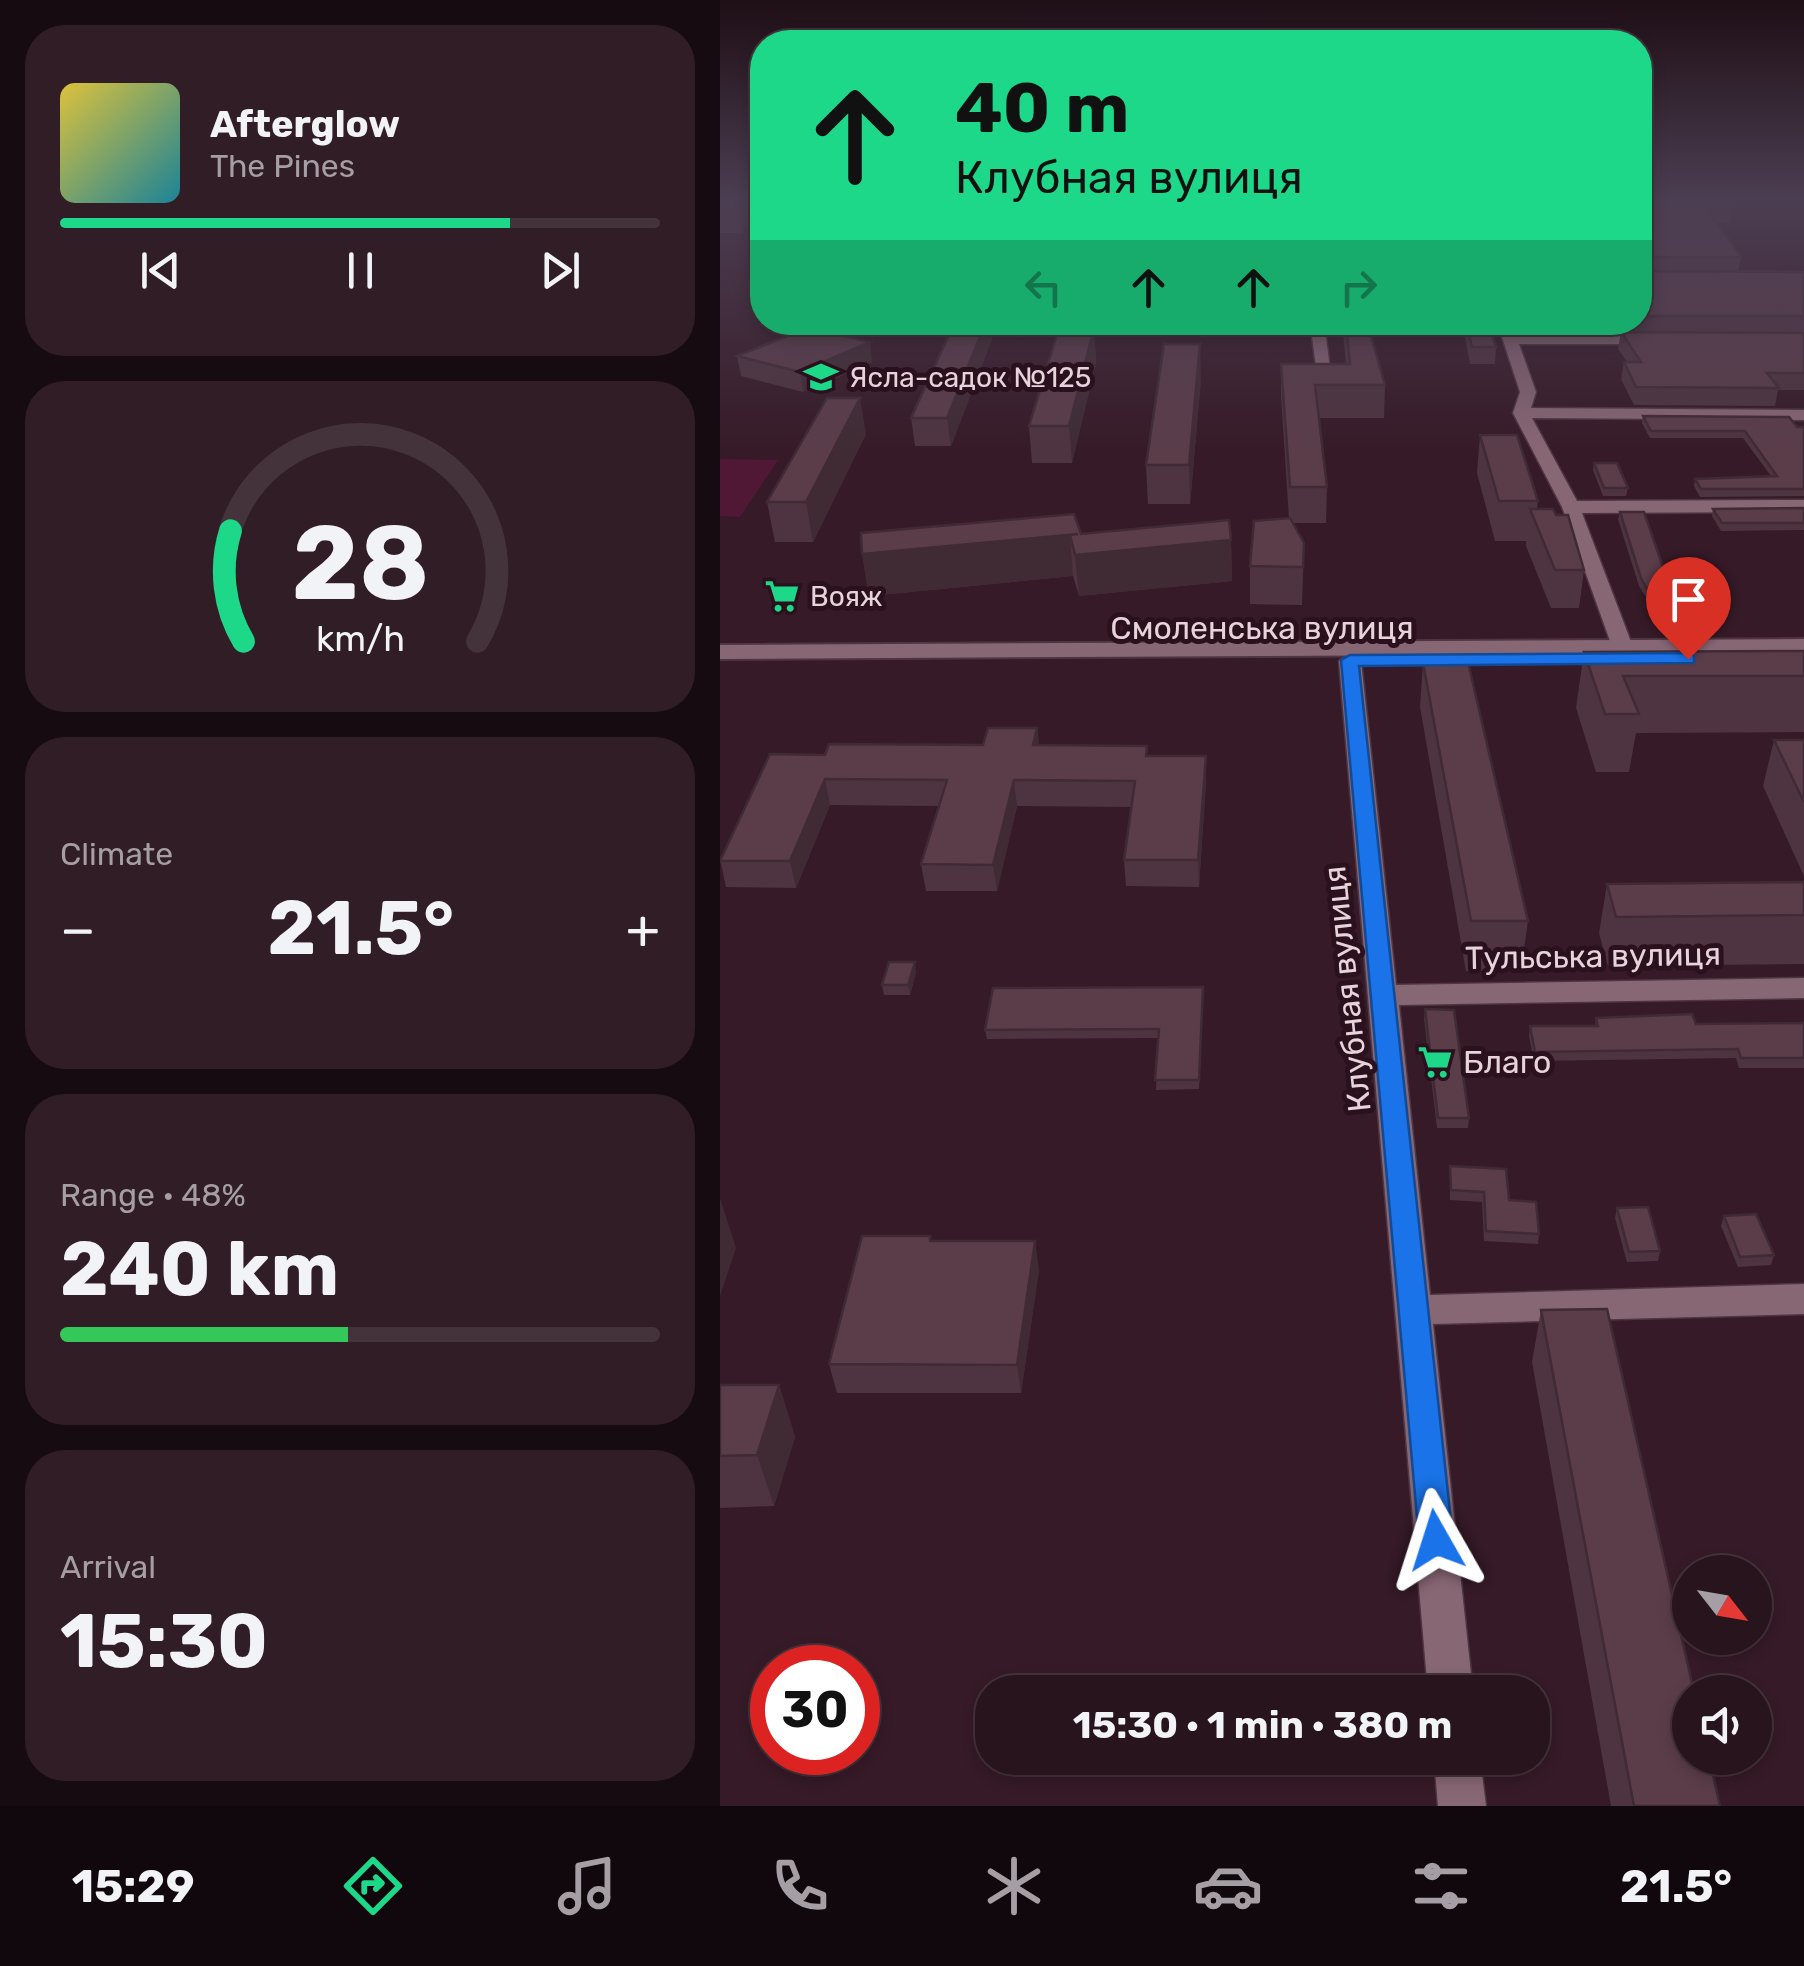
<!DOCTYPE html>
<meta charset="utf-8">
<style>
body{margin:0;font-family:Rubik,sans-serif;background:#301d26;color:#f1f3f6;height:100vh;display:flex;flex-direction:column;font-size:38px;white-space:nowrap}
*{box-sizing:border-box;margin:0}
p{font-size:32px;color:#a59ea4}
.icon{flex:none;width:55px;height:55px;fill:none;stroke:currentColor;stroke-width:2;stroke-linecap:round;stroke-linejoin:round}
.map{position:relative;flex:1;overflow:hidden}
.panel{display:flex;flex-direction:column;gap:25px;padding:25px;background:#160b10;width:720px}
.panel>*{flex:none}
.guide{position:absolute;left:30px;top:30px;width:902px;height:305px;border-radius:40px;box-shadow:0 5px 15px #0003,0 0 0 2px #44333b;background:#1dd888;color:#111;overflow:hidden}
.needle{width:65px;rotate:121deg}
.controls{position:absolute;left:952px;top:1555px;display:grid;gap:20px}
.controls a{display:grid;place-items:center;width:100px;height:100px;border-radius:50%;background:#28141d;box-shadow:0 5px 15px #0003,0 0 0 2px #44333b;font-size:50px}
.speed{position:absolute;left:30px;top:1645px;display:flex;gap:20px;font-size:50px;font-weight:700;text-align:center}
.speed>*{display:grid;place-content:center;width:130px;height:130px;border-radius:50%;background:#28141d;box-shadow:0 5px 15px #0003,0 0 0 2px #44333b;line-height:1}
.speed .limit{border:15px solid #d22;background:#fff;color:#111}
.pin{position:absolute;display:grid;place-items:center;width:85px;height:85px;color:#fff;margin:-102px -42px;border-radius:50% 50% 50% 0;rotate:-45deg;box-shadow:0 0 10px #0007}
.pin .icon{rotate:45deg}
.me{position:absolute;width:110px;margin:-55px;rotate:354deg;stroke-linejoin:round;filter:drop-shadow(0 0 8px #0008)}
.turn{display:flex;align-items:center;gap:35px;height:210px;padding:0 40px;font-size:45px}
.turn .icon{width:130px;height:130px;stroke-width:2.5}
.turn b{display:block;font-size:70px;line-height:85px}
.lanes{display:flex;align-items:center;height:95px;padding:0 40px;background:#0003;justify-content:center;gap:50px;direction:ltr}
.lanes .off{opacity:.35}
.big{font-size:75px;font-weight:700;line-height:1.1}
.panel .tile{flex:1;display:flex;flex-direction:column;justify-content:center;gap:15px;min-width:0;padding:0 35px;border-radius:40px;background:#301d26}
.panel .dial{align-items:center;gap:0}
.dial svg{height:260px;overflow:visible;fill:none;stroke:#44333b;stroke-width:7;stroke-linecap:round;text-anchor:middle}
.dial text{fill:#f1f3f6;stroke:none}
.song{display:flex;align-items:center;gap:30px}
.cover{width:120px;height:120px;border-radius:15px;background:linear-gradient(135deg,hsl(50 70% 55%),hsl(190 70% 35%))}
.played{height:10px;border-radius:5px;background:linear-gradient(90deg,#1dd888 75%,#44333b 75%)}
.keys{display:flex;justify-content:space-around;direction:ltr}
.heat{display:flex;justify-content:space-between;align-items:center;font-size:55px;direction:ltr}
.charge{height:15px;border-radius:8px;background:linear-gradient(90deg,#34c759 48%,#44333b 0)}
.trip{position:absolute;left:255px;top:1675px;width:575px;height:100px;border-radius:40px;background:#28141d;box-shadow:0 5px 15px #0003,0 0 0 2px #44333b;font-weight:700;line-height:100px;text-align:center}
.dock{display:flex;height:160px;justify-content:space-around;align-items:center;background:#10080c;color:#a59ea4}
.dock .icon{width:70px;height:70px}
.dock .current{color:#1dd888}
.dock b{font-size:45px;color:#f1f3f6}
main{display:flex;flex:1;min-height:0}
.map>svg:first-child{display:block}
.green{fill:#511835}
.lines{fill:none;stroke-linecap:round;stroke-linejoin:round}
.street-casing{stroke:#4d3641;stroke-width:3}
.secondary-casing{stroke:#4d3641;stroke-width:4}
.street{fill:#886775;fill-rule:evenodd}
.secondary{fill:#886775;fill-rule:evenodd}
.wall{fill:#4e3440}
.shaded-wall{fill:#402b34}
.building{fill:#5b3d4a;stroke:#402b34;stroke-width:2.5}
.route{fill:#1a73e8;stroke:#114b97;stroke-width:2.5}
.labels{text-anchor:middle;dominant-baseline:central;stroke-width:10;stroke-linejoin:round;paint-order:stroke}
.far-poi-label{font-size:28px;fill:#e7d4db;stroke:#2b111d;text-anchor:start}
.street-label{font-size:32px;fill:#e7d4db;stroke:#2b111d}
.poi-label{font-size:32px;fill:#e7d4db;stroke:#2b111d;text-anchor:start}
</style>
<main>
<section class="panel">
<div class="tile">
<div class="song"><i class="cover"></i><div><b>Afterglow</b><p>The Pines</p></div></div>
<div class="played"></div>
<div class="keys"><svg class="icon" aria-label="previous" viewBox="0 0 24 24"><path d="M18 5L8 12l10 7zM5 5v14"/></svg><svg class="icon" aria-label="pause" viewBox="0 0 24 24"><path d="M8 5v14M16 5v14"/></svg><svg class="icon" aria-label="next" viewBox="0 0 24 24"><path d="M6 5l10 7-10 7zM19 5v14"/></svg></div>
</div>
<div class="tile dial"><svg viewBox="0 0 100 80">
<path d="M14 69A42 42 0 1 1 86 69"/>
<path d="M14 69A42 42 0 0 1 10 35" stroke="#1dd888"/>
<text x="50" y="56" font-size="32" font-weight="700">28</text>
<text x="50" y="72" font-size="11">km/h</text>
</svg></div>
<div class="tile"><p>Climate</p>
<div class="heat"><a>−</a><b class="big">21.5°</b><a>+</a></div>
</div>
<div class="tile"><p>Range · 48%</p><b class="big">240 km</b><div class="charge"></div></div>
<div class="tile"><p>Arrival</p><b class="big">15:30</b></div>
</section>
<div class="map">
<svg width="1084" height="1806" viewBox="0 0 1084 1806">
<rect width="100%" height="100%" fill="#361a27"/>
<path class="green" d="M0,459L58,460L20,517L0,516Z"/>
<g class="lines">
<g class="street-casing">
<g id="street">
<path d="M590,322H604L613,392L599,389Z"/>
<path d="M777,322H791L796,336H935L942,340L935,344H799L816,392L811,408L1084,410V420L812,418L857,501L1084,500V512L862,513L913,647L902,654L894,652L842,507L793,413L800,392Z"/>
<path d="M630,654L641,661L676,985L1084,978V998L679,1005L710,1295L1084,1284V1314L713,1324L753,1692H708L619,661Z"/>
<path d="M714,1758H760L766,1806H718Z"/>
</g>
</g>
<g class="secondary-casing">
<path id="secondary" d="M1084,639V653L0,659V645Z"/>
</g>
<use href="#street" class="street"/>
<use href="#secondary" class="secondary"/>
</g>
<g class="wall">
<path d="M0,199H42V210L22,233H0Z"/>
<path d="M920,199L1013,209L1011,223H996L1021,257L1018,272H1084V332H812L809,322H920Z"/>
<path d="M235,322H271L272,339L231,446H195L191,418Z"/>
<path d="M622,322H647L665,385L664,418H599L607,487L606,523H572L584,543L582,605L530,604V566L569,518L561,396V364H626Z"/>
<path d="M742,322H768L776,347L775,364H750Z"/>
<path d="M374,328L376,362L352,463H312L309,426Z"/>
<path d="M901,332L1084,333V390H1058L1055,406L914,405L901,379L904,362H907L898,349Z"/>
<path d="M17,356L152,362L83,392L21,376Z"/>
<path d="M481,379L470,504H428L426,465Z"/>
<path d="M923,416L1084,427V496L980,497L974,486L975,479L1051,476L1023,438H930L922,423Z"/>
<path d="M146,434L93,542H55L47,502Z"/>
<path d="M760,435L818,501L817,509L864,570L859,608H831L806,546V541H775L757,473Z"/>
<path d="M874,463L908,488L906,496H883L873,470Z"/>
<path d="M1084,508V530L1001,531L992,516L993,509Z"/>
<path d="M900,512L952,593L951,601L929,602L919,586L898,519Z"/>
<path d="M361,534L511,540L512,581L359,596L353,576L149,596L142,554Z"/>
<path d="M1084,651V732L916,733L909,772H876L856,708L864,652Z"/>
<path d="M703,663L808,921L801,970L746,971L700,707Z"/>
<path d="M317,728L319,745L428,756H486V782L479,887L406,886L404,860L412,807L297,806L277,891H206L201,864L219,806L110,805L76,888L6,887L0,859L105,755L263,745Z"/>
<path d="M1054,740H1084V876L1043,786Z"/>
<path d="M1084,882V964L888,966L879,933L887,884Z"/>
<path d="M196,972L190,995H164L162,985Z"/>
<path d="M483,987L479,1089L436,1090L438,1038L267,1039L265,1030Z"/>
<path d="M705,1009L749,1118L748,1128H717L704,1019Z"/>
<path d="M876,1018L976,1024L1084,1023V1068H1019L1016,1058L814,1061L809,1036L810,1026H875Z"/>
<path d="M730,1166L789,1200L819,1234L818,1244L764,1241L762,1202L730,1200Z"/>
<path d="M897,1208L940,1251L938,1261L907,1262L895,1218Z"/>
<path d="M1004,1216L1054,1255L1051,1265L1018,1267L1001,1226Z"/>
<path d="M211,1241L319,1270L301,1393H117L109,1364Z"/>
<path d="M821,1310L1000,1806H891L812,1362Z"/>
<path d="M0,1385H59L75,1437L54,1506L0,1508Z"/>
</g>
<g class="shaded-wall">
<path d="M17,199H42V210L22,233L15,200Z"/>
<path d="M264,322H271L272,339L231,446L227,418Z"/>
<path d="M374,328L376,362L352,463L349,426Z"/>
<path d="M150,342L152,362L83,392L80,372Z"/>
<path d="M480,344L481,379L470,504L469,465Z"/>
<path d="M140,398L146,434L93,542L86,502Z"/>
<path d="M358,534L511,540L512,581L359,596L355,555L350,535L353,576L149,596L142,554Z"/>
<path d="M317,728L320,754L313,745Z"/>
<path d="M486,756V782L479,887L478,860Z"/>
<path d="M105,779L110,805L76,888L70,861Z"/>
<path d="M294,780L297,806L277,891L273,865Z"/>
<path d="M195,962L196,972L190,995L188,985Z"/>
<path d="M0,1198L16,1248L0,1296Z"/>
<path d="M315,1241L319,1270L301,1393L297,1365Z"/>
<path d="M59,1385L75,1437L54,1506L37,1455Z"/>
</g>
<g class="building">
<path d="M920,199H1007L1013,209L986,208L1021,257H922L920,259Z"/>
<path d="M920,271L1084,272V316H920Z"/>
<path d="M235,322H266L227,418H191Z"/>
<path d="M626,322H647L665,385H595L607,487H570L561,364H630Z"/>
<path d="M746,322H768L776,347H752Z"/>
<path d="M88,328L150,342L80,372L17,356Z"/>
<path d="M339,328H374L349,426H309Z"/>
<path d="M901,332L1084,333V373H1047L1059,388L916,387L904,362H921Z"/>
<path d="M444,344H480L469,465H426Z"/>
<path d="M107,398H140L86,502H47Z"/>
<path d="M923,416L1069,417L1077,427H1084V489H981L975,479L1057,476L1025,431H931Z"/>
<path d="M760,435H797L818,501H779Z"/>
<path d="M874,463H897L908,488H884Z"/>
<path d="M1084,508V523H1002L993,509Z"/>
<path d="M810,509H833L836,515H848L864,570H835Z"/>
<path d="M900,512H924L952,593L930,594L921,578Z"/>
<path d="M354,514L361,534L509,520L511,540L355,555L350,535L358,534L142,554L141,533Z"/>
<path d="M570,518L584,543L583,567L530,566L534,521Z"/>
<path d="M1084,651V676H903L919,714H885L864,652Z"/>
<path d="M748,662L808,921H751L703,663Z"/>
<path d="M268,728H317L313,745L427,746L426,756H486L478,860H404L415,781L294,780L273,865L201,864L227,780L105,779L70,861H0L50,754L105,755L109,744L263,745Z"/>
<path d="M1054,740H1084V802Z"/>
<path d="M1084,882V915L896,917L887,884Z"/>
<path d="M169,962H195L188,985H162Z"/>
<path d="M483,987L479,1080H435L439,1029L265,1030L273,988Z"/>
<path d="M705,1009L734,1010L749,1118H718Z"/>
<path d="M972,1014L976,1024L1084,1023V1058H1021L1018,1049L815,1052L810,1026H878L876,1018Z"/>
<path d="M730,1166L786,1169L789,1200L816,1202L819,1234L766,1231L764,1192L731,1190Z"/>
<path d="M928,1207L940,1251L909,1252L897,1208Z"/>
<path d="M1036,1214L1054,1255L1020,1257L1004,1216Z"/>
<path d="M142,1236H210V1241H315L297,1365L109,1364Z"/>
<path d="M887,1309L974,1692H970V1758H989L1000,1806H914L821,1310Z"/>
<path d="M0,1385H59L37,1455L0,1456Z"/>
</g>
<linearGradient id="sky" x2="0" y2="1"><stop stop-color="#1e0e15"/><stop offset="0.44" stop-color="#4c3e52"/><stop offset="1" stop-color="#4c3e52" stop-opacity="0"/></linearGradient>
<rect width="1084" height="452" fill="url(#sky)"/>
<path class="route" d="M968,653L974,655V663L639,666L733,1540L728,1551L716,1556L704,1551L699,1540L621,660L630,655Z"/>
<defs>
<g id="school-bare" transform="scale(2.7)"><path d="M0-5L7-2L0 1L-7-2ZM-4 1L0 2.5L4 1V4Q0 6-4 4Z" fill="#1dd888" stroke="#2b111d" stroke-width="2.5" paint-order="stroke"/></g>
<g id="supermarket-bare" transform="scale(2.7)"><path d="M-6-5.5h2.5l.6 2H6L4.5 2H-2.5L-4.4-4H-6ZM-1.5 3.2a1.3 1.3 0 1 0 .1 0ZM3 3.2a1.3 1.3 0 1 0 .1 0Z" fill="#1dd888" stroke="#2b111d" stroke-width="2.5" paint-order="stroke"/></g>
</defs>
<g fill-rule="evenodd">
<use href="#school-bare" x="101" y="377"/>
<use href="#supermarket-bare" x="62" y="596"/>
<use href="#supermarket-bare" x="715" y="1062"/>
</g>
<g class="labels">
<g class="far-poi-label">
<text x="129" y="377">Ясла-садок №125</text>
<text x="90" y="596">Вояж</text>
</g>
<g class="street-label">
<text x="542" y="628">Смоленська вулиця</text>
<text transform="translate(873 956) rotate(-1)">Тульська вулиця</text>
<text transform="translate(627 989) rotate(-96)">Клубная вулиця</text>
</g>
<g class="poi-label">
<text x="743" y="1062">Благо</text>
</g>
</g>
</svg>
<div class="controls">
<a><svg class="needle" viewBox="-14 -14 28 28"><path d="M0-13l5 13h-10z" fill="#e53935"/><path d="M0 13l5-13h-10z" fill="#a59ea4"/></svg></a>
<a><svg class="icon" aria-label="sound" viewBox="0 0 24 24"><path d="M4 9h4l5-4v14l-5-4H4zM17 9q2 3 0 6"/></svg></a>
</div>
<div class="speed"><div class="limit">30</div></div>
<div class="pin" style="left:968px;top:659px;background:#d93025"><svg class="icon" aria-label="arrive" viewBox="0 0 24 24"><path d="M6 21V4h12l-3 4 3 4H6"/></svg></div>
<svg class="me" style="left:716px;top:1540px" viewBox="-20 -20 40 40"><path d="M0-17L14 15 0 8-14 15z" fill="#1a73e8" stroke="#fff" stroke-width="4"/></svg>
<div class="trip">15:30 · 1 min · 380 m</div>
<div class="guide">
<div class="turn"><svg class="icon" aria-label="ahead" viewBox="0 0 24 24"><path d="M12 20V5M6 11l6-6 6 6"/></svg><div><b>40 m</b>Клубная вулиця</div></div>
<div class="lanes"><svg class="icon off" aria-label="left" viewBox="0 0 24 24"><path d="M17 20v-9H6M10 6l-5 5 5 5"/></svg><svg class="icon" aria-label="ahead" viewBox="0 0 24 24"><path d="M12 20V5M6 11l6-6 6 6"/></svg><svg class="icon" aria-label="ahead" viewBox="0 0 24 24"><path d="M12 20V5M6 11l6-6 6 6"/></svg><svg class="icon off" aria-label="right" viewBox="0 0 24 24"><path d="M7 20v-9h11M14 6l5 5-5 5"/></svg></div>
</div>
</div>
</main>
<nav class="dock">
<b>15:29</b>
<svg class="icon current" aria-label="directions" viewBox="0 0 24 24"><path d="M12 3l9 9-9 9-9-9zM9 14v-3h6M13 9l2 2-2 2"/></svg>
<svg class="icon" aria-label="music" viewBox="0 0 24 24"><path d="M9 18V5l10-2v13"/><circle cx="6" cy="18" r="3"/><circle cx="16" cy="16" r="3"/></svg>
<svg class="icon" aria-label="phone" viewBox="0 0 24 24"><path d="M5 4h4l2 5-3 2q2 4 5 5l2-3 5 2v4C11 20 4 13 5 4z"/></svg>
<svg class="icon" aria-label="climate" viewBox="0 0 24 24"><path d="M12 3v18M4 7l16 10M4 17L20 7"/></svg>
<svg class="icon" aria-label="car" viewBox="0 0 24 24"><path d="M5 17H2v-5l4-1 3-4h7l3 4 3 1v5h-3M9 17h6M6 11h13"/><circle cx="7" cy="17" r="2"/><circle cx="17" cy="17" r="2"/></svg>
<svg class="icon" aria-label="filters" viewBox="0 0 24 24"><path d="M4 7h16M4 17h16"/><circle cx="9" cy="7" r="2"/><circle cx="15" cy="17" r="2"/></svg>
<b>21.5°</b>
</nav>
